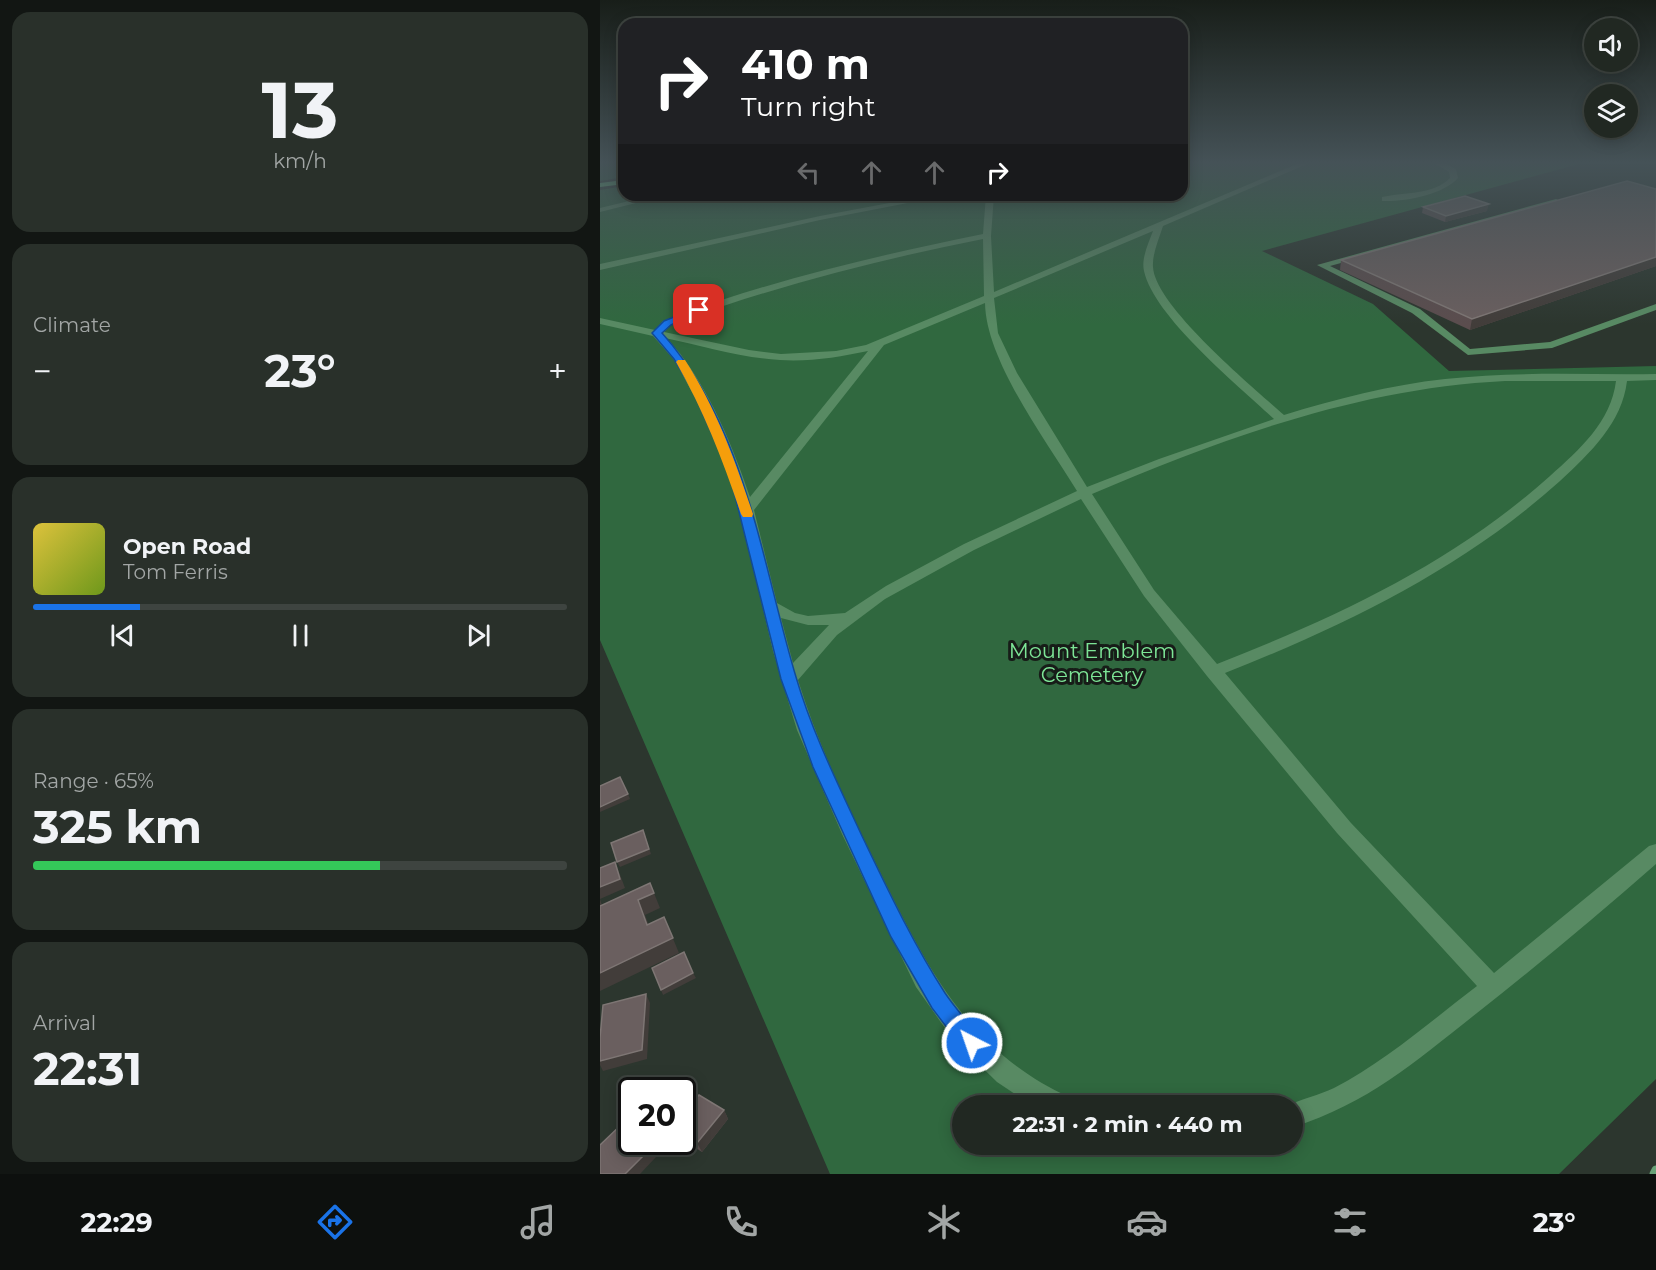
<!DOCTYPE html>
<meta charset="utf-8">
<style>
body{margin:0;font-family:Montserrat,sans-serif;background:#29302a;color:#f1f3f6;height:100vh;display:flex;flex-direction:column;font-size:22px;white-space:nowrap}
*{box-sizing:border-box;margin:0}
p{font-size:20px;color:#a2a6a5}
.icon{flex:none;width:33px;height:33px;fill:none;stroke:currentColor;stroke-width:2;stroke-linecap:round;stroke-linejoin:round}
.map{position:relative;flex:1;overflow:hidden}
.sheet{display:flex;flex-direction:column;gap:12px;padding:12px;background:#121613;width:600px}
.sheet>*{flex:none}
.guide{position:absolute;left:18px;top:18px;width:570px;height:183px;border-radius:18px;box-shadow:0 3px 15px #0003,0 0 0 2px #3e4440;background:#202124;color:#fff;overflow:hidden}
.buttons{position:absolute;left:984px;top:18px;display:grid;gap:12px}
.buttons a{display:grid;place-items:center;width:54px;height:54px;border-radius:50%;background:#212822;box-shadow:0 3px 15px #0003,0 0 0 2px #3e4440;font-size:30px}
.speed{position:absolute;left:18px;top:1077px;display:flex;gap:12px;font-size:30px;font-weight:700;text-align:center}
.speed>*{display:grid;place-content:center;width:78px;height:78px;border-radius:50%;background:#212822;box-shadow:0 3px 15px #0003,0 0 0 2px #3e4440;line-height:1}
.speed .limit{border:3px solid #111;border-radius:9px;background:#fff;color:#111}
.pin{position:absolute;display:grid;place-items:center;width:51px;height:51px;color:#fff;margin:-26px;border-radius:12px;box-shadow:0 3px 9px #0006}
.me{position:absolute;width:66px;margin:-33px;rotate:319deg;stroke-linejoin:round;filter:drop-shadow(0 0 4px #0008)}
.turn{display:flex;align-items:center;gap:21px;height:126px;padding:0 24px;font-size:27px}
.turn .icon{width:78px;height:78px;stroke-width:2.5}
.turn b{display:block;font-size:42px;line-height:51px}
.lanes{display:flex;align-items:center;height:57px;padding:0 24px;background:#0003;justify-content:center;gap:30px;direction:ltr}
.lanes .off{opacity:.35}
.big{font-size:45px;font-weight:700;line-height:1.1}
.sheet .tile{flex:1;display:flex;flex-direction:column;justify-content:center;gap:9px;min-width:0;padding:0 21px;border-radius:18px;background:#29302a}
.sheet .dial{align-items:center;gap:0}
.dial b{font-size:78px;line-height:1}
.song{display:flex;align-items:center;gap:18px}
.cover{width:72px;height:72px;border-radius:9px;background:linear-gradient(135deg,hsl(50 70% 55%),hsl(80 70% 35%))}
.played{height:6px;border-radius:3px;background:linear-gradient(90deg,#1a73e8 20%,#3e4440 20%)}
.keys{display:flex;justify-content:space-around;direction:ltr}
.heat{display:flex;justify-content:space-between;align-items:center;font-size:33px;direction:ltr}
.charge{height:9px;border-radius:4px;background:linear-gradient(90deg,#34c759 65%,#3e4440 0)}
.trip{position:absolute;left:352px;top:1095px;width:351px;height:60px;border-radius:30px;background:#212822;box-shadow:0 3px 15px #0003,0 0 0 2px #3e4440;font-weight:700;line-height:60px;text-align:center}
.dock{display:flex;height:96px;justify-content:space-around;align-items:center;background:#0d100e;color:#a2a6a5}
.dock .icon{width:42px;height:42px}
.dock .active{color:#1a73e8}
.dock b{font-size:27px;color:#f1f3f6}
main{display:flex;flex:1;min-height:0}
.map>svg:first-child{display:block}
.green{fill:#30683f;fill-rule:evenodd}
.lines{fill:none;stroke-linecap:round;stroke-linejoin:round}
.stream{stroke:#68a278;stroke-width:9}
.minor{fill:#588a63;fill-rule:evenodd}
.major{fill:#75e090;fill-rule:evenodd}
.wall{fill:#5b4d4e}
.shaded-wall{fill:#423d3a}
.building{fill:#6a5f5f;stroke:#7e7674;stroke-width:1.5}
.route{fill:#1a73e8;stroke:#114b97;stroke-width:1.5}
.slow{fill:#f59e0b}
.labels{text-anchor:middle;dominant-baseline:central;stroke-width:6;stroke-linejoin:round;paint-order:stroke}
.park-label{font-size:21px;fill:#7de596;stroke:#171c18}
</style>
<main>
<section class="sheet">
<div class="tile dial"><b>13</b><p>km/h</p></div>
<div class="tile"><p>Climate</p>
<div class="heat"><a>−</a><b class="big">23°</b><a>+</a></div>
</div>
<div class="tile">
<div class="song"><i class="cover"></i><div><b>Open Road</b><p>Tom Ferris</p></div></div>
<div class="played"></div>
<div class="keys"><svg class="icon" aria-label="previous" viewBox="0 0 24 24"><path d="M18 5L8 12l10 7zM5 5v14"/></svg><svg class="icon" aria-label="pause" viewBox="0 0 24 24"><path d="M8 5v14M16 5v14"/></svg><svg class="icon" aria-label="next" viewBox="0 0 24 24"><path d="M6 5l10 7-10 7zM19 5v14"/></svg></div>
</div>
<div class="tile"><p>Range · 65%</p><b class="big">325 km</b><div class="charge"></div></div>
<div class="tile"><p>Arrival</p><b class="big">22:31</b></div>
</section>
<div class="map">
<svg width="1056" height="1174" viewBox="0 0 1056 1174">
<rect width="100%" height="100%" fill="#2c362e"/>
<g class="green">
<path d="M0,161H24V177L0,181Z"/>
<path d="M582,161H990L662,251L773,304L849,371L1056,366V1079L959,1174H230L0,640V190L24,186V195H582ZM363,1106H693V1144H363Z"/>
</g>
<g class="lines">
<path class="stream" d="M1054,1174L1056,1170"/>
<g class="minor">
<path d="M704,161H714L563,226C559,239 552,254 553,267C555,306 654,388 684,415C736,399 790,385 845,379C915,371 986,375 1056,374V380L1027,381C1022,423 990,453 960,481C862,569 746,625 625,673L751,823L894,973L1049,846L1056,844V864C998,915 938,965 877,1013C816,1061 769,1103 693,1127V1106H686C702,1099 719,1095 734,1088C786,1061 831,1021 877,986L737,833L607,676L544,596L481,499L374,550L285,599L237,635L198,680C218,744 246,804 276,864C324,961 365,1050 469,1097L472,1106H433L397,1082L352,1038L316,987L242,834L197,730L173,651L136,495L104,414L75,361L53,336L0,324V318L55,330L63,321L78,315C178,279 279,255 383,234L386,195H394L391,236L394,292ZM553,231C549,242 541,258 544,271C554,317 639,386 674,419L559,459L487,487L417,373L398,333L394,298ZM383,239L384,296L266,345L236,351L181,354L149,350L64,332L71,325L86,319C183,284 282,259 383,239ZM385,303C386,361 446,440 477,491L364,544L286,586L245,613L208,616L195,613L177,603L154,510L284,345ZM65,338C103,346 142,358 180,360C209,362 240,357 268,351L150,497C134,450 114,400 84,359C79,351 72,345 65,338ZM905,381H1016C1011,422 979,450 950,476C853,563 737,617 617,664L554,590L492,494C623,438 761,388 905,381ZM181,618L208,625H229L193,663Z"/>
<path d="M831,161H840L856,169L858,178C843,195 804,202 782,201V197C805,192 833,195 850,178L849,172Z"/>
<path d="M54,195H68L0,212V208Z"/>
<path d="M332,195H349L220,220L0,270V264L220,216Z"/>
<path d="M956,199L960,201L959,203L730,266L820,309L870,349L950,342L1056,304V310L952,348L868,355L812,313L717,265Z"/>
</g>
<path class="major" d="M24,180V184L0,187V183Z"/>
</g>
<g class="wall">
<path d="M1056,189V266L870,330L740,270L741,260Z"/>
<path d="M823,207L887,211L845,222L822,213Z"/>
<path d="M124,1110L128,1119L102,1152L82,1139V1114Z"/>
</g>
<g class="shaded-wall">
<path d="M889,204L887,211L845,222L846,216Z"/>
<path d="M1056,257V266L870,330L872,319Z"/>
<path d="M28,794L30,799L0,812V807Z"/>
<path d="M43,830L51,854L20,867L17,862Z"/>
<path d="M15,862L19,872L25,888L0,899L3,909L0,911V887Z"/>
<path d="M50,883L60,908L45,915L54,939L47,925L38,900Z"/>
<path d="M64,917L79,953L0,991V973Z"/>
<path d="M93,973L96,978L63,995L61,990Z"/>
<path d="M46,994L50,1003L47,1059L3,1071L0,1065V1061Z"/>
<path d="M124,1110L128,1119L102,1152L97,1143Z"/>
<path d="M51,1148L56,1157L40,1174H25Z"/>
</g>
<g class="building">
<path d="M1027,181L1056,189V257L872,319L741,260Z"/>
<path d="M865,196L889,204L846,216L823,207Z"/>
<path d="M20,777L28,794L0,807V786Z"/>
<path d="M43,830L49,849L17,862L11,843Z"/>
<path d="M15,862L20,879L0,887V868Z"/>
<path d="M50,883L54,893L38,900L47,925L64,917L73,938L0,973V906Z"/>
<path d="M84,952L93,973L61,990L52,968Z"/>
<path d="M46,994L42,1050L0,1061V1038L3,1005Z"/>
<path d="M99,1095L124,1110L97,1143L82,1133V1114Z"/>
<path d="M23,1123L32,1130V1142H44L51,1148L25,1174H0V1145Z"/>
</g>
<linearGradient id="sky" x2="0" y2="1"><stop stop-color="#181e19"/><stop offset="0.5" stop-color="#455257"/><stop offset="1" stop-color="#455257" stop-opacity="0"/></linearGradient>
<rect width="1056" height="325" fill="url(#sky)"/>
<path class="route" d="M96,308L104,310L71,325L62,333C146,427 161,560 196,677C212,732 238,784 262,836C288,890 313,943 345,993C355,1008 368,1022 379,1036L382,1043L379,1050L372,1053L364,1050L332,1008L291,937L213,767L181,679L129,472L91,387L74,359L52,333L64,321Z"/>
<path class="slow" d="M78,360H85C116,408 135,460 153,514L152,517H143L141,514C123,461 104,411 76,362Z"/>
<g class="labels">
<g class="park-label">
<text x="492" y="650">Mount Emblem<tspan x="492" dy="24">Cemetery</tspan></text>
</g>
</g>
</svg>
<div class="buttons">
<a><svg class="icon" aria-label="sound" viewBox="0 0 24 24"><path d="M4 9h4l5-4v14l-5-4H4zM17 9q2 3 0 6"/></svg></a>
<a><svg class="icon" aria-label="layers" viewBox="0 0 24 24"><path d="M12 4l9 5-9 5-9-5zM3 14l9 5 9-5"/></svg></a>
</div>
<div class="speed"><div class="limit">20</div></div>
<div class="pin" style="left:99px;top:310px;background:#d93025"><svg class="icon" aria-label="arrive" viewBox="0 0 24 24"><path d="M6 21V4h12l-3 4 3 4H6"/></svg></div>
<svg class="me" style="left:372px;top:1043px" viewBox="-20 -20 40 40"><circle r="17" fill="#1a73e8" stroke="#fff" stroke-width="3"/><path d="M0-11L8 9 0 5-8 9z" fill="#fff"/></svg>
<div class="trip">22:31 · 2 min · 440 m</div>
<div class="guide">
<div class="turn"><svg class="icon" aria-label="right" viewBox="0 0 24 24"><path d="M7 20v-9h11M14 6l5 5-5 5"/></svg><div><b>410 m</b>Turn right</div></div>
<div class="lanes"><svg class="icon off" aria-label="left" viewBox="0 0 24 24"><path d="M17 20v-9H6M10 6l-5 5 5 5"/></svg><svg class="icon off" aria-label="ahead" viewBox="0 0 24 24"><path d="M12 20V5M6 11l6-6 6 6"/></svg><svg class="icon off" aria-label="ahead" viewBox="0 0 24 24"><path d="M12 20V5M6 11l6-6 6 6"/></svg><svg class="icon" aria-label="right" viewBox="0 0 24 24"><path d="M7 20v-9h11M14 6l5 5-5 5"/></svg></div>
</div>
</div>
</main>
<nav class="dock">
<b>22:29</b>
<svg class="icon active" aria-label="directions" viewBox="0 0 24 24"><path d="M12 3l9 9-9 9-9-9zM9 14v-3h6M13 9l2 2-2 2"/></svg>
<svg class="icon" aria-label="music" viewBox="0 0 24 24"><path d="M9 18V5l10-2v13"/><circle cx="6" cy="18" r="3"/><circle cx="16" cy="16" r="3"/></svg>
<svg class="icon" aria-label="phone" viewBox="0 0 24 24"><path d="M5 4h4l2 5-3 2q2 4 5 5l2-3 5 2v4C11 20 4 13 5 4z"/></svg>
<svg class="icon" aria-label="climate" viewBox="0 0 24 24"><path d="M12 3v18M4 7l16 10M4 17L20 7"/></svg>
<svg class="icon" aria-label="car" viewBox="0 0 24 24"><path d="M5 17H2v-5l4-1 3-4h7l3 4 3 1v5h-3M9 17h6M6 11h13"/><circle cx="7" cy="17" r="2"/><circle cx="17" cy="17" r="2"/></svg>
<svg class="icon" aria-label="filters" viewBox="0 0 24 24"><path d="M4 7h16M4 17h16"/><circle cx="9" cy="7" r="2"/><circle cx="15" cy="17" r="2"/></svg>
<b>23°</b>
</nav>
